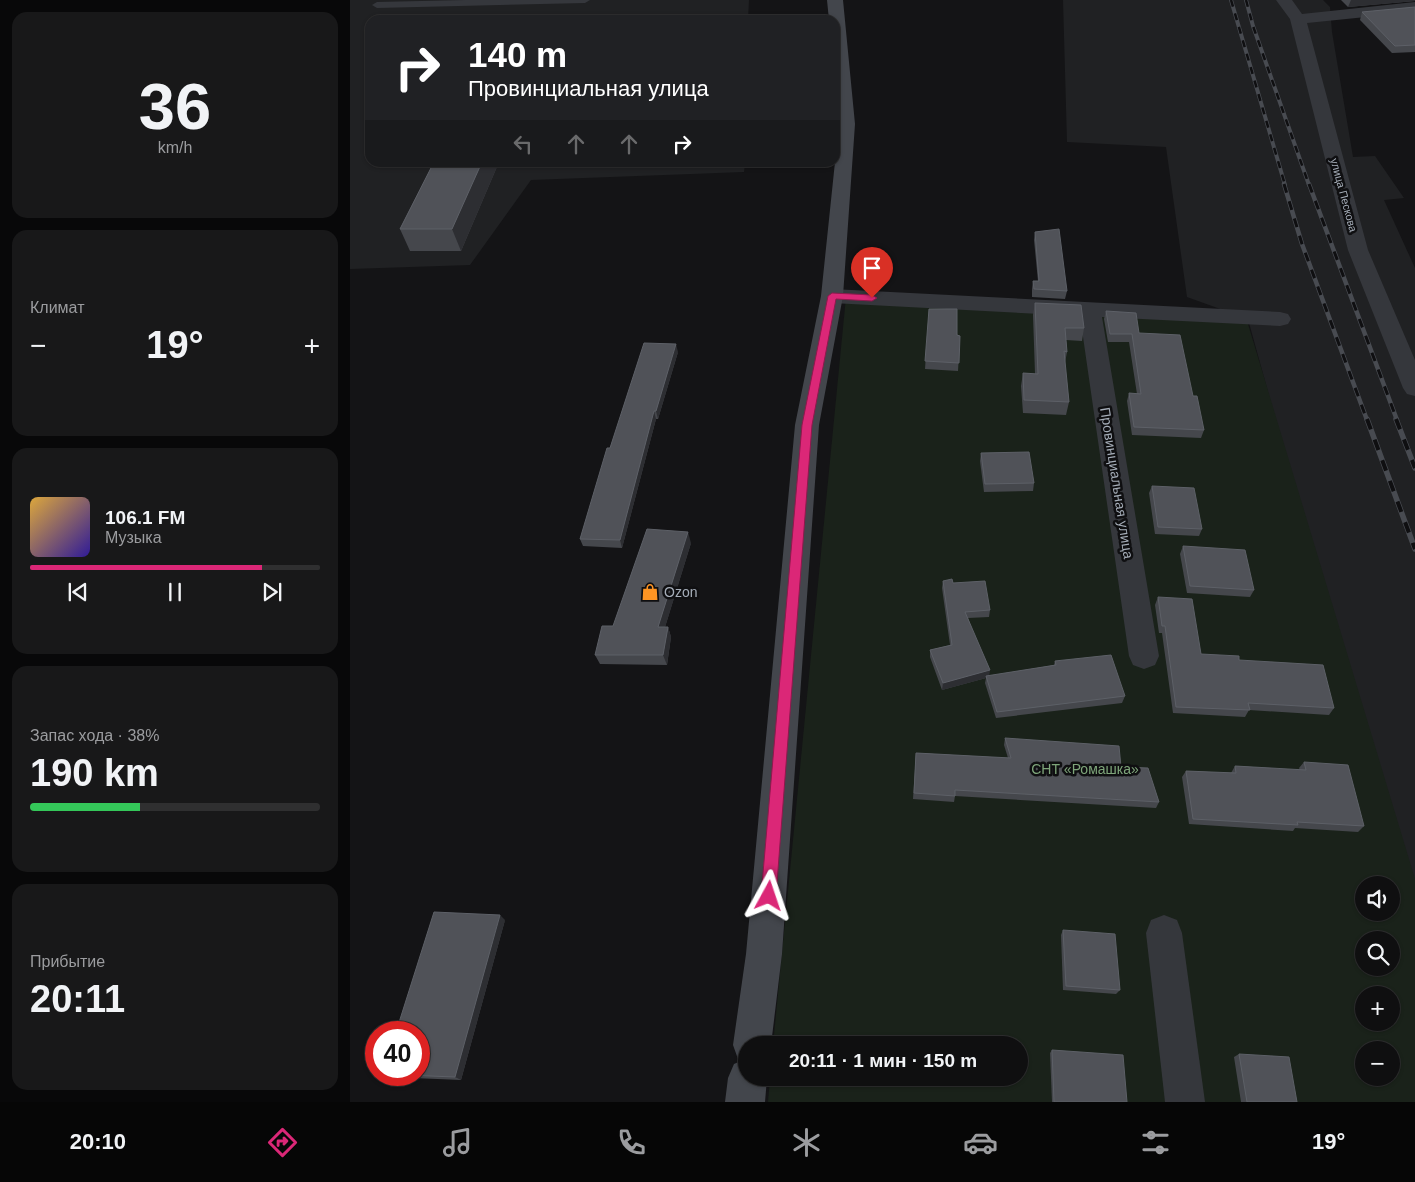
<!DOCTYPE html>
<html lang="ru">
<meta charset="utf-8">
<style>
body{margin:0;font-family:Helvetica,sans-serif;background:#181819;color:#f1f3f6;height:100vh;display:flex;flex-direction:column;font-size:19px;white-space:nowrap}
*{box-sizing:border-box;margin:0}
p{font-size:16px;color:#9b9c9f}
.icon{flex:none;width:28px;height:28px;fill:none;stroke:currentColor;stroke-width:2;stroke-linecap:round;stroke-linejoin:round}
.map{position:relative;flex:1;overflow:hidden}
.drawer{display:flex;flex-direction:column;gap:12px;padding:12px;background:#080809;width:350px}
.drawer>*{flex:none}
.banner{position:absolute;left:15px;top:15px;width:475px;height:152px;border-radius:15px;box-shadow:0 1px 4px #0004,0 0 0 1px #2f2f30;background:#202124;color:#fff;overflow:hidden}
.controls{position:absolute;left:1005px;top:876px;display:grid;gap:10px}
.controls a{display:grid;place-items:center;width:45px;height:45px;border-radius:50%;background:#0f0f10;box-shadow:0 1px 4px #0004,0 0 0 1px #2f2f30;font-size:25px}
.speed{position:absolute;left:15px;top:1021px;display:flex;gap:10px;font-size:25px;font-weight:700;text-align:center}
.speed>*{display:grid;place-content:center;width:65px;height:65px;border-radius:50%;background:#0f0f10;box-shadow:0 1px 4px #0004,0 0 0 1px #2f2f30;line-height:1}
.speed .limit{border:8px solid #d22;background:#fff;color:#111}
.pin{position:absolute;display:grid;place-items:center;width:42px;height:42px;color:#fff;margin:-51px -21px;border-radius:50% 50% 50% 0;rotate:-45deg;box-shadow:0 0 5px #0007}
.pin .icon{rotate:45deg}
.me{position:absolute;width:55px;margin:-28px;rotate:5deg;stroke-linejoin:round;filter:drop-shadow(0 0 4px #0008)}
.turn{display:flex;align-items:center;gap:18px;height:105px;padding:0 20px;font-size:22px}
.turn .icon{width:65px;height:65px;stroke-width:2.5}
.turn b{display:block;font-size:35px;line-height:42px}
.lanes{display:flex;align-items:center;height:48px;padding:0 20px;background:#0003;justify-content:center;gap:25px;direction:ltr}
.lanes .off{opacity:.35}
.big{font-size:38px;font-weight:700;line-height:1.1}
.drawer .widget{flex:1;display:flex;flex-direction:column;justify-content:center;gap:8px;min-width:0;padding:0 18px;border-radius:15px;background:#181819}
.drawer .dial{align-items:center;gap:0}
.dial b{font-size:65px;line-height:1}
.song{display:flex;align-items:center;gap:15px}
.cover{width:60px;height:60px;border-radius:8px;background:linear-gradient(135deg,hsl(40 70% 55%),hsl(250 70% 35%))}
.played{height:5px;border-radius:2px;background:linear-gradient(90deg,#db2777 80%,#2f2f30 80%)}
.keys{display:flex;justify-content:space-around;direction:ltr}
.heat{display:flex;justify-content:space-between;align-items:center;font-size:28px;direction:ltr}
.charge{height:8px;border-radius:4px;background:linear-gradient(90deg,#34c759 38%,#2f2f30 0)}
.trip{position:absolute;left:388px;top:1036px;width:290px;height:50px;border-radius:25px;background:#0f0f10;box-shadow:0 1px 4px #0004,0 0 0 1px #2f2f30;font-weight:700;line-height:50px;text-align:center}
.tab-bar{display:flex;height:80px;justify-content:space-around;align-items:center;background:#060606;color:#9b9c9f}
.tab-bar .icon{width:35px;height:35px}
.tab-bar .current{color:#db2777}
.tab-bar b{font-size:22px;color:#f1f3f6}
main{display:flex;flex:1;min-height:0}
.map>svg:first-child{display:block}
.built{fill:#202123}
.green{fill:#1a221a;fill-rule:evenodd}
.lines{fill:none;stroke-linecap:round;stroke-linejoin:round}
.lane{fill:#35373c;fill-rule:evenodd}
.street{fill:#35373c;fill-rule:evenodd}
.secondary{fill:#43464c;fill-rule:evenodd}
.rail-far2-casing{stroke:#484b51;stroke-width:4}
.rail-far1-casing{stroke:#484b51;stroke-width:4.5}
.rail-casing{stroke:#484b51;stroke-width:5.5}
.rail-far2{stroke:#0f0f11;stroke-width:2.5;stroke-dasharray:7;stroke-linecap:butt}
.rail-far1{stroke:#0f0f11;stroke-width:3;stroke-dasharray:9;stroke-linecap:butt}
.rail{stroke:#0f0f11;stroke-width:4;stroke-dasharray:11;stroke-linecap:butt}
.wall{fill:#45474c}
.shaded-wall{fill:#2d2e32}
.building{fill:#505258;stroke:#5d6067}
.route{fill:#db2777;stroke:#8e194d}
.labels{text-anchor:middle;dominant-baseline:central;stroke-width:5;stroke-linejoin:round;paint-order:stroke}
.far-street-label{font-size:11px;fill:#a5adb8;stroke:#0f0f11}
.street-label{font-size:14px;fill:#a5adb8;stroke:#0f0f11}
.poi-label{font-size:14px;fill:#a5adb8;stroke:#0f0f11;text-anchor:start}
.park-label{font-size:14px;fill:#7ea57a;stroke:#0f0f11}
</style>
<main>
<section class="drawer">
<div class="widget dial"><b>36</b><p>km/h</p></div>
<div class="widget"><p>Климат</p>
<div class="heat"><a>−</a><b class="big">19°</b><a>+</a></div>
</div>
<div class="widget">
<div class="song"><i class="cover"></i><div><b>106.1 FM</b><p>Музыка</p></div></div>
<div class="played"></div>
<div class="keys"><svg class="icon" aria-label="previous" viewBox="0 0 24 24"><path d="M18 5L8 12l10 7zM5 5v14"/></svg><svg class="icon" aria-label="pause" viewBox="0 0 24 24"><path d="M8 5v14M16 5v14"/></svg><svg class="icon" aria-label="next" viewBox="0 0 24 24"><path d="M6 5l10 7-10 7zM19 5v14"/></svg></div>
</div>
<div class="widget"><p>Запас хода · 38%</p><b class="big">190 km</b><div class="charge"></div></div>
<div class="widget"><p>Прибытие</p><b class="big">20:11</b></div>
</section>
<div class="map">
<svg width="1065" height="1102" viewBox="0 0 1065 1102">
<rect width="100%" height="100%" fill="#141416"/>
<g class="built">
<path d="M0,0H399L398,20H20V162H395L394,172L181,180L120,265L0,269Z"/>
<path d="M713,0H973L980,7L982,32L1003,157L1025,156L1054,198L1034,200L1065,268V928L898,319L837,297L816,147L717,142Z"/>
</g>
<path class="green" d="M496,297L895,314L1065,879V1102H418L420,1078H669V1045H423ZM1014,885H1041V912H1014ZM1014,940H1041V968H1014ZM1014,995H1041V1022H1014ZM1014,1050H1041V1078H1014Z"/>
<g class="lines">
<path class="lane" d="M115,0H240L235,3L27,8L22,5L27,2Z"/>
<g class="street">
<path d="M926,0H942L952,14L1065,2V12L957,23L1018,250L1065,360V396L1057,394L1053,388L998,250L940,19Z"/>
<path d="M482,289L930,312L938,314L941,319L938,324L930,326L752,317L809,656L805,665L794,669L783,665L779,656L730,316L482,303L474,301L471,296L474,291Z"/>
<path d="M814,915L827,920L832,933L855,1102H815L796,933L801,920Z"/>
</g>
<path class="secondary" d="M477,0H493L505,124L493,296L469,425L432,954L421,1045H396V1078H417L415,1102H375L378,1078L384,1064L393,1060L388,1059L383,1045L396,954L445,425L471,296L485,162L487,124L485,97V20H479Z"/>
<g class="rail-far2-casing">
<g id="rail-far2">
<path d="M881,0L935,185"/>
<path d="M896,0L903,26L959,185"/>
</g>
</g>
<g class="rail-far1-casing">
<g id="rail-far1">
<path d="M934,184L952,244L1017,420"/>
<path d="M959,184L1047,420"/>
</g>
</g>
<g class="rail-casing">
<g id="rail">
<path d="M1017,419L1065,549"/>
<path d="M1046,419L1065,468"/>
</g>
</g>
<use href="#rail-far2" class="rail-far2"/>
<use href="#rail-far1" class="rail-far1"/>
<use href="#rail" class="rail"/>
</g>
<g class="wall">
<path d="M991,0H1065V1L998,7Z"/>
<path d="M1065,7V52L1042,53L1010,20L1012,12Z"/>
<path d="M84,162H149L111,251H60L50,229Z"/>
<path d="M685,232L717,291L715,299L682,297V289L683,281H688L684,240Z"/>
<path d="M685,303L734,328L732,341L716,340L717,352L715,363L719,402L716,415L673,413L671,386L673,373L685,374L683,315Z"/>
<path d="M579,309L607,335L610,336L608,371L575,369Z"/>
<path d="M756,311L789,333L843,396L854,430L851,438L782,435L777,401L779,393L787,394L779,342H758L754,319Z"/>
<path d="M328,352L308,419H306L272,548L233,546L230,539L260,448Z"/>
<path d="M631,453L684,483L683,491L634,492L630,461Z"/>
<path d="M802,486L852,529L849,536L805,534L799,493Z"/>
<path d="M341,543L315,627H318L321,637L317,665L250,664L245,655L263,626Z"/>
<path d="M833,546L904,590L900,597L837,593L830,554Z"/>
<path d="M593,581L640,610L639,617L618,618L639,676L704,665L705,661L775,696L772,703L646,718L635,683L636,678L592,690L580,657V650L600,645L592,588Z"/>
<path d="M808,597L851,654L889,660L984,708L979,715L899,710L895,717L823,713L812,633H809L805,605Z"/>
<path d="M655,738L771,767L809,802L806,808L605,796L604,802L563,799L566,753L658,758L654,745Z"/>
<path d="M954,762L1014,826L1008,832L945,828L943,831L839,824L832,777L836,771L881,773L885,766L950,770L949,768Z"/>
<path d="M155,920L111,1080L39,1077L35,1075H69Z"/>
<path d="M713,930L770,990L766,994L713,990L711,935Z"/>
<path d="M702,1050L777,1102H702L700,1053Z"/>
<path d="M889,1054L947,1102H891L884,1057Z"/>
</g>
<g class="shaded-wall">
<path d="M1001,0H1065V1L998,7Z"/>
<path d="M132,162H149L111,251L102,229Z"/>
<path d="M326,344L328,352L308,419L306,411Z"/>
<path d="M304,411L306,419L272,548L270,540Z"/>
<path d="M338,532L341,543L312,637L308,627Z"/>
<path d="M318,627L321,637L317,665L313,655Z"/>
<path d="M640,670L639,677L636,676V678L592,690L593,683Z"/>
<path d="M150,915L155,920L111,1080L105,1077Z"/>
</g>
<g class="building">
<path d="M1065,7V45L1045,46L1012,12Z"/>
<path d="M84,162H132L102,229H50Z"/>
<path d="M709,229L717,291L684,289L683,281H689L685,232Z"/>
<path d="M685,303L731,305L734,328H715L717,352L714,351L719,402L674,400L673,373L688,374Z"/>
<path d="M579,309H607V335L610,336L609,363L575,361Z"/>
<path d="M756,311L786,313L789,333L830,335L843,396H847L854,430L784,427L779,393L791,394L782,334H760Z"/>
<path d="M294,343L326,344L306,411H304L270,540L230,539L257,448H260Z"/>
<path d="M679,452L684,483L635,484L631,453Z"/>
<path d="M802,486L844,488L852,529L808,527Z"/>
<path d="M297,529L338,532L308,627H318L313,655H245L252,626H263Z"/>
<path d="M833,546L895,550L904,590L840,586Z"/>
<path d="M602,579L603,583L635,581L640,610L615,612L640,670L593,683L580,650L602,645L593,581Z"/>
<path d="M808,597L842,599L851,654L889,656V660L973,665L984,708L898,703L900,710L826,707L815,626H812Z"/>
<path d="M761,655L775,696L647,712L636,676L706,665L705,661Z"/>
<path d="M655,738L769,746L771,767L798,768L809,802L605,790V796L564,793L566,753L661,758Z"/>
<path d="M954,762L998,765L1014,826L947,822L948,825L843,819L836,771L886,773L885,766L956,770Z"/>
<path d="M84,912L150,915L105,1077L55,1075H69V1032H46Z"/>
<path d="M713,930L765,934L770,990L716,986Z"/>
<path d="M702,1050L773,1055L777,1102H704Z"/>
<path d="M889,1054L939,1057L947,1102H897Z"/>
</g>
<path class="route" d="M482,293L522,295L527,298L522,301L486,299L462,425L426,896L424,901L419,903L414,901L411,896L452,425L478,296Z"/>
<defs>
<g id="shop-bare" transform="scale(1.35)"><path d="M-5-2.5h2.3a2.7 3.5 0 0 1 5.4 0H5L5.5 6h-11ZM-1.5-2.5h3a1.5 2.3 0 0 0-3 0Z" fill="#ff9523" stroke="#0f0f11" stroke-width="2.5" paint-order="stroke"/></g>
</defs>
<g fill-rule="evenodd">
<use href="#shop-bare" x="300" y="592"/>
</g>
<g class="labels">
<g class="far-street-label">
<text transform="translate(994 195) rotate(75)">улица Пескова</text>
</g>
<g class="street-label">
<text transform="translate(767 483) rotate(81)">Провинциальная улица</text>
</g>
<g class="poi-label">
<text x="314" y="592">Ozon</text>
</g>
<g class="park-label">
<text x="735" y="769">СНТ «Ромашка»</text>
</g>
</g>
</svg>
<div class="controls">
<a><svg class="icon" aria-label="sound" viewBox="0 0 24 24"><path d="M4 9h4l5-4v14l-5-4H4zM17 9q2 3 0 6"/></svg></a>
<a><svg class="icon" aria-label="search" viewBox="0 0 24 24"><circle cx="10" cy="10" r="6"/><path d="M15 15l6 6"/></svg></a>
<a>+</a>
<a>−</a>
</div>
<div class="speed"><div class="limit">40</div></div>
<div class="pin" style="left:522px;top:298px;background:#d93025"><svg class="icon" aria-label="arrive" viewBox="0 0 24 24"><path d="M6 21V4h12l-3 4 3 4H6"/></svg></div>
<svg class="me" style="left:419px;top:896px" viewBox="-20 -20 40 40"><path d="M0-17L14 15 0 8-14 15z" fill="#db2777" stroke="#fff" stroke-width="4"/></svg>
<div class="trip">20:11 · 1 мин · 150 m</div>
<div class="banner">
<div class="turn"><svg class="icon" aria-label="right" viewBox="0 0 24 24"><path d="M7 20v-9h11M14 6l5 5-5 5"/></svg><div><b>140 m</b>Провинциальная улица</div></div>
<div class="lanes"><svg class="icon off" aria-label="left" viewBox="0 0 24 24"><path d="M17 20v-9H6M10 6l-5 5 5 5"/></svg><svg class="icon off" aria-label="ahead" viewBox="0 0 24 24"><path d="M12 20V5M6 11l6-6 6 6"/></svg><svg class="icon off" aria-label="ahead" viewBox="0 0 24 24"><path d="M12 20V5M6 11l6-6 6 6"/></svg><svg class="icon" aria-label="right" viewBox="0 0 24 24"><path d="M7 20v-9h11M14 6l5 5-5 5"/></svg></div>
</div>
</div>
</main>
<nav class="tab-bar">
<b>20:10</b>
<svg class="icon current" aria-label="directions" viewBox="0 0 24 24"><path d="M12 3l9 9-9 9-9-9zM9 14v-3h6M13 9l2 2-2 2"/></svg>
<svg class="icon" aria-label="music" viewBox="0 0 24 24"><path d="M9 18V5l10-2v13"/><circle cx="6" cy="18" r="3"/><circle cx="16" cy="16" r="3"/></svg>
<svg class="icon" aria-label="phone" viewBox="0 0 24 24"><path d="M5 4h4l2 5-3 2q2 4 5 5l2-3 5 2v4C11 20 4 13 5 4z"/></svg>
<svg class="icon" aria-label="climate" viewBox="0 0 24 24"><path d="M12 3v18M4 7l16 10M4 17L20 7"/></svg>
<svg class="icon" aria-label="car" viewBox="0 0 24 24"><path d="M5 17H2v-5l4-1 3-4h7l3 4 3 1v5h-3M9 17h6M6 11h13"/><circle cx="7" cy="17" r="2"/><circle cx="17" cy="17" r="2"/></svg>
<svg class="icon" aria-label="filters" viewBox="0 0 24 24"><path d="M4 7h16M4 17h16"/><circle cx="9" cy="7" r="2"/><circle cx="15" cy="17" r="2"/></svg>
<b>19°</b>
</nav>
